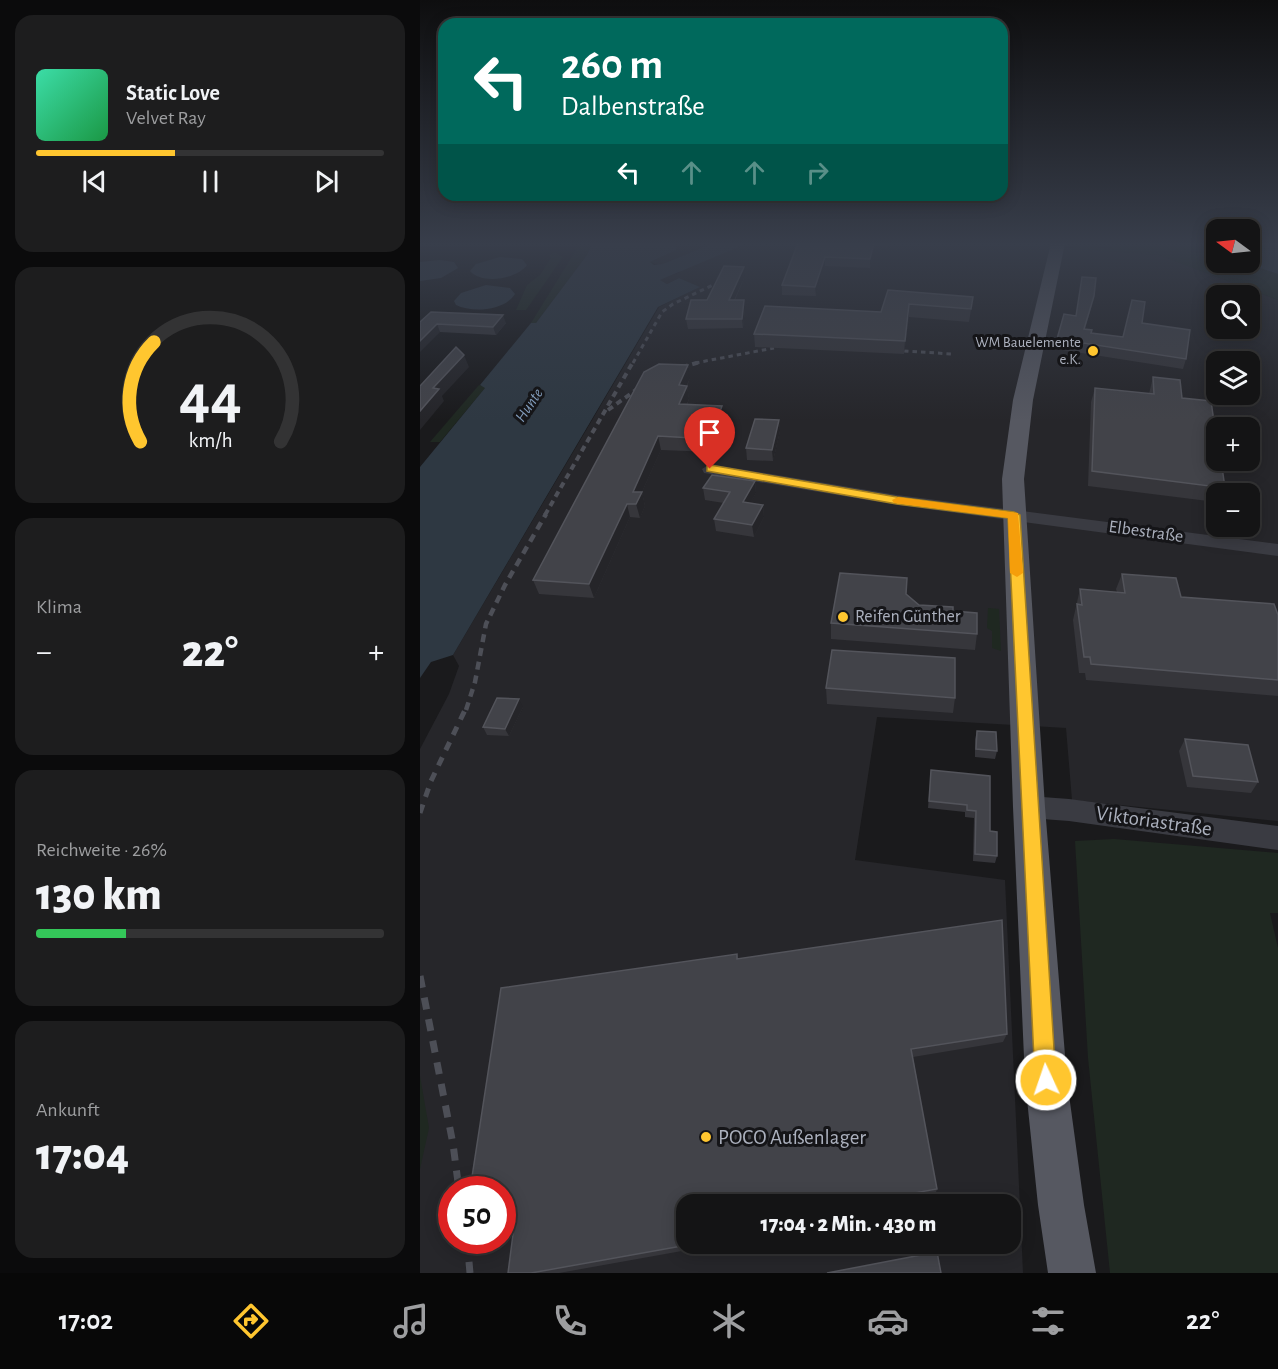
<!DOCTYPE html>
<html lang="de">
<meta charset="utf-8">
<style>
body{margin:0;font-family:"Alegreya Sans",sans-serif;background:#1d1d1e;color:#f1f3f6;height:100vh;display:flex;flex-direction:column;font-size:22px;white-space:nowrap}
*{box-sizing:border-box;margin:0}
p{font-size:20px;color:#9d9ea0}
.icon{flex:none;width:33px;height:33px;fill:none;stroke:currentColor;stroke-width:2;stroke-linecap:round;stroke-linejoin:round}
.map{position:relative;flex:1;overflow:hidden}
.details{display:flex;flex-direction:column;gap:15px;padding:15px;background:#0b0b0c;width:420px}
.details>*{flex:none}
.banner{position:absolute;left:18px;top:18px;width:570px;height:183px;border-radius:18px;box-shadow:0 3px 15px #0003,0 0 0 2px #333334;background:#00695c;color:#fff;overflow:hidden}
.needle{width:39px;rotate:285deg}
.buttons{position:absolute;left:786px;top:219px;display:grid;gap:12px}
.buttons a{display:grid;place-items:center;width:54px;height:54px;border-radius:12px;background:#141415;box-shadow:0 3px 15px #0003,0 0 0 2px #333334;font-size:30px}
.speed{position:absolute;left:18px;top:1176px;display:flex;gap:12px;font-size:30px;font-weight:700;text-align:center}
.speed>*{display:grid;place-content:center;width:78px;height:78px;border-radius:50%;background:#141415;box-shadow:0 3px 15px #0003,0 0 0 2px #333334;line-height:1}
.speed .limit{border:9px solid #d22;background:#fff;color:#111}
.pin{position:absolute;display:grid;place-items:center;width:51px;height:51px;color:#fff;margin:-62px -26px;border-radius:50% 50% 50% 0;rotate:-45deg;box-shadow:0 0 6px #0007}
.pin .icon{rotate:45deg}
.me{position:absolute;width:66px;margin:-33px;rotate:357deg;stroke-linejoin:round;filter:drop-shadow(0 0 4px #0008)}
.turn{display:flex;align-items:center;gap:21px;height:126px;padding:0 24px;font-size:27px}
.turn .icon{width:78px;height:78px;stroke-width:2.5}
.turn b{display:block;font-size:42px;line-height:51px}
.lanes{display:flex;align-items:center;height:57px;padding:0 24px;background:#0003;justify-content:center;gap:30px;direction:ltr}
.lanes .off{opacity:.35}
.big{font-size:45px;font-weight:800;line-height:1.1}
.details .tile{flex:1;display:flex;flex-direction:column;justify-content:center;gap:9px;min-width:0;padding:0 21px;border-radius:18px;background:#1d1d1e}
.details .dial{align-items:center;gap:0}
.dial svg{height:156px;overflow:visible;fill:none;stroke:#333334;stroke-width:7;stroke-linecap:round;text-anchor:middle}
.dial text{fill:#f1f3f6;stroke:none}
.song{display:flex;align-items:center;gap:18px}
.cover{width:72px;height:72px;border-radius:9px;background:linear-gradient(135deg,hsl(160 70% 55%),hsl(140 70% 35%))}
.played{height:6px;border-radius:3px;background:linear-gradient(90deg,#ffc62f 40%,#333334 40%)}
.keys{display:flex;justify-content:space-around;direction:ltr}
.heat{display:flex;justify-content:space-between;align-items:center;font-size:33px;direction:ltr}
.charge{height:9px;border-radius:4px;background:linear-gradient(90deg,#34c759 26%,#333334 0)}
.trip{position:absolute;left:256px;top:1194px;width:345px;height:60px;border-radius:18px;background:#141415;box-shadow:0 3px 15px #0003,0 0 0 2px #333334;font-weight:800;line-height:60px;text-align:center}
.tabs{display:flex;height:96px;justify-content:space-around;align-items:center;background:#080808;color:#9d9ea0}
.tabs .icon{width:42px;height:42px}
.tabs .active{color:#ffc62f}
.tabs b{font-size:27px;color:#f1f3f6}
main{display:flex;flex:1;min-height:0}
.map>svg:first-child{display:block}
.built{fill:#26262a;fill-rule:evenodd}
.green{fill:#1f2821}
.water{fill:#2e3842}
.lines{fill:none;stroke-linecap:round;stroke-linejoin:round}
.minor{fill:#3a3b42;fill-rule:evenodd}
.major{fill:#565861;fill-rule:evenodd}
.rail-far4{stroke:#4d4f57;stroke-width:3;stroke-dasharray:4.5 4;stroke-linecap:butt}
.rail-far3{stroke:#4d4f57;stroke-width:4;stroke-dasharray:6 4.5;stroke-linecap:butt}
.rail-far2{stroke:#4d4f57;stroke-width:4.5;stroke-dasharray:8 6;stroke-linecap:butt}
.rail-far1{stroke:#4d4f57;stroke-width:5;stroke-dasharray:9 8;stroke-linecap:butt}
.rail{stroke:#4d4f57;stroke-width:7;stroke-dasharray:12 10;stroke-linecap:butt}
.wall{fill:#36363b}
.shaded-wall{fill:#252529}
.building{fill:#424349;stroke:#53545b;stroke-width:1.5}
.route{fill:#ffc62f;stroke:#a6811f;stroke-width:1.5}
.slow{fill:#f59e0b}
.poi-dot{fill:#ffc62f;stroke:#151518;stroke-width:2}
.labels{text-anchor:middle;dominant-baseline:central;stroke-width:6;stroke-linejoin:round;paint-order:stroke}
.far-poi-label{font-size:15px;fill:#abb0bd;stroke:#151518;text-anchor:end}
.far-water-label{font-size:16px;font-style:italic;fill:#809bba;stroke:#151518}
.street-label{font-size:18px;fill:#abb0bd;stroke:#151518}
.poi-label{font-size:18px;fill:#abb0bd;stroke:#151518;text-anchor:start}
.near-street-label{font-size:21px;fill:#abb0bd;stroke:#151518}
.near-poi-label{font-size:21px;fill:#abb0bd;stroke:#151518;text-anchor:start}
</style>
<main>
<section class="details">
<div class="tile">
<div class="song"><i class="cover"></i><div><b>Static Love</b><p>Velvet Ray</p></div></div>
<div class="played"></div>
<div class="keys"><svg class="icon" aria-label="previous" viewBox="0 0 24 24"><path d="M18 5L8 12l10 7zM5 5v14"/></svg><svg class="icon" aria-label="pause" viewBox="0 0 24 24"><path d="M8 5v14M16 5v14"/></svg><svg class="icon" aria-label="next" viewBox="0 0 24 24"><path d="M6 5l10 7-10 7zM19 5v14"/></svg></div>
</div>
<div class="tile dial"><svg viewBox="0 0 100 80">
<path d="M14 69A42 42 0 1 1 86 69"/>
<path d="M14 69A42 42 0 0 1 21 18" stroke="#ffc62f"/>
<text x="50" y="56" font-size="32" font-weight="700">44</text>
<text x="50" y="72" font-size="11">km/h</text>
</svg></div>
<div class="tile"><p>Klima</p>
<div class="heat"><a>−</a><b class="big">22°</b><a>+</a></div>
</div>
<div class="tile"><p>Reichweite · 26%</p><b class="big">130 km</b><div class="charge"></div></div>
<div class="tile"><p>Ankunft</p><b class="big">17:04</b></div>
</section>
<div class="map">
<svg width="858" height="1273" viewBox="0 0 858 1273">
<rect width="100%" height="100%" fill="#1a1a1c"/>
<path class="built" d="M256,243H624L623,246L739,255L858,300V821L652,800L646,728L457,717L435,860L585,880L603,1273H0V749L29,694L39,666L33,655L239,307L279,287L259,278L247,284L239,280L260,272L230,262L255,250ZM796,296H830V328H796ZM796,362H830V394H796ZM796,428H830V460H796ZM796,494H830V526H796ZM32,1190H82V1240H32ZM267,1204H591V1244H267Z"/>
<g class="green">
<path d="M156,243H172L167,255L116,323H111L153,255L157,249L155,247Z"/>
<path d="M654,243H669L667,246L689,250L694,245L684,243L736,247L714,243H796V250L761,251L796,254V262L825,263L858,274V300L739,255L654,249Z"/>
<path d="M135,252L143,257L106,310H96L107,285L120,275L131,258L129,255Z"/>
<path d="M59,385L66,387L20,442H10Z"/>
<path d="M568,608L579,609L581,651L572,648V631L567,628Z"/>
<path d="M694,839L858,853V913H850L858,948V1273H690L668,1058L655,841Z"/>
<path d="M0,1076L9,1128L0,1169Z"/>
</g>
<g class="water">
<path d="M172,243H256V250L230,262L234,265L243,264L294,243H328L240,280L247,284L259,278L280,287L238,307L33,655L11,662L0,678V467L65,388L60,385L111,323H116L167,255Z"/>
<path d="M858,243V274L825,263L830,262V244Z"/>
<path d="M80,257L102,259L107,265C97,279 62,285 50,271L56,264Z"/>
<path d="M20,260L34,262L38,268L21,278L0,281V262Z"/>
<path d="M66,285L90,288L95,294C84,311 52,313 36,305L34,301L41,293Z"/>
</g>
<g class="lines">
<g class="minor">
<path d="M290,464L477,495L858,544V556L477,505L284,473L282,469Z"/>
<path d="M609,796L649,799L858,826V850L649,821L609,818L600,815L596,807L600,799Z"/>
</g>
<path class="major" d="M631,243H645L613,400L604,479L625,807L647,1080L664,1205L676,1273H628L618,1205L605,1080L593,807L582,479L593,400Z"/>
<g class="rail-far4">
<path d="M484,351L532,354"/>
<path d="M213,363L242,312L253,304L295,284"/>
<path d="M275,363L354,348"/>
</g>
<g class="rail-far3">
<path d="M252,370L280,362"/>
<path d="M188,410L227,382"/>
<path d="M125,515L213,362"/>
</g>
<path class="rail-far2" d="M46,710L55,682L66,624L85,585L126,514"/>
<path class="rail-far1" d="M0,813L11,781L46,708"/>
<g class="rail">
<path d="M0,976L33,1144L39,1190"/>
<path d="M47,1240L50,1273"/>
</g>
</g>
<g class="wall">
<path d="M378,243H468V247L455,246L450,268L405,266L396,296L362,295V285Z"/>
<path d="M325,276L315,300L325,309L323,328L268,329L266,319L287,300Z"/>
<path d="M662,277L672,305L665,329L671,333L703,337L722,323L766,359L763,369L636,349L637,339L656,316Z"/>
<path d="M468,290L551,310L549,322L489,317L484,354L335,347L334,334L461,312Z"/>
<path d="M0,322L86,323L76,335L20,332Z"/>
<path d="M733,377L762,398L805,488L803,494H796V502L668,486L671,402L675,388L729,394Z"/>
<path d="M270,378L267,386L269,399L267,405L304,419L292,452L241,450L222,492L225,506L220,518L210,517L174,598L119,594L113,580Z"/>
<path d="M359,420L360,431L353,461L327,460L326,448Z"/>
<path d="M335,481L336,493L330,503L343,505L344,517L334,537L296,531L294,519L304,503L285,500L283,488Z"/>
<path d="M702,574L761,597L858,615V696L666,680L665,673H659L653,620L660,589L697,592L696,589Z"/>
<path d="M486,595L499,605L533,611L557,634L555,650L411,639V623Z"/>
<path d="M406,688L535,698L533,713L407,704Z"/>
<path d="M103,707L89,736L67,735L63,727Z"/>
<path d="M557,731L577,751L575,759L555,757V739Z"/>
<path d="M765,739L838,782L831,793L767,787L759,751Z"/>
<path d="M511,770L570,776V831L577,856L575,863L553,861L554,818L545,817V812L508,808Z"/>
<path d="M317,954L318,958L587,1034L583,1042L493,1057L517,1189L515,1195L461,1204H267V1244H301L139,1273H88L95,1218L82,1220V1190Z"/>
</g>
<g class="shaded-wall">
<path d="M454,243H455V246L450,268V259Z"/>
<path d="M405,257V266L396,296L395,287Z"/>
<path d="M324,267L325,276L310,309L309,300Z"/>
<path d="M324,300L325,309L323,328L322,319Z"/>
<path d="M489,304V317L484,354L485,341Z"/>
<path d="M83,315L86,323L76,335L73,327Z"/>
<path d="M17,324L20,332L0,352V341Z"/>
<path d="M44,355L49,367L22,396L24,401L0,430V411L13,388Z"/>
<path d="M268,365L270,378L261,398L259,385Z"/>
<path d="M267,386L269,399L261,417L259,404Z"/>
<path d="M302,406L304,419L292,452L290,439Z"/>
<path d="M359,420L360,431L353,461L352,450Z"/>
<path d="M238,436L241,450L222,492L225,506L220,518L216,504L220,496L216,505L213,492Z"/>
<path d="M335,481L336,493L324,514L323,502Z"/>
<path d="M207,504L210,517L174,598L169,584Z"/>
<path d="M343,505L344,517L334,537L332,525Z"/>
<path d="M99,699L103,707L89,736L85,729Z"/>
</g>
<g class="building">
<path d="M378,243H454L450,259L405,257L395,287L362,285Z"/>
<path d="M304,266L324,267L309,300H324L322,319H266L271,300H287Z"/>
<path d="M662,277L676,278L674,296L664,329L672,330L671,333L703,337L712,300L725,302L722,323L770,330L766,359L637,339L644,314L656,316Z"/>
<path d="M468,290L553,297L551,309L489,304L485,341L334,334L345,306L461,312Z"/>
<path d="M11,312L83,315L73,327L17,324L0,341V322Z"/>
<path d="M36,347L44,355L13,388L19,389L0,411V386Z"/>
<path d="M239,364L268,365L259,385L267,386L259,404L302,406L290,439L238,436L213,492H222L216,504H207L169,584L113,580L224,372Z"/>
<path d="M733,377L760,380L762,398L791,401L796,436V460H801L805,488L672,471L675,388L734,394Z"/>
<path d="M335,419L359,420L352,450L326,448Z"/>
<path d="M292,475L335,481L323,502L343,505L332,525L294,519L310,492L283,488Z"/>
<path d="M420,573L487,578L486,594L499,605L533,607V611L557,613V634L411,623Z"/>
<path d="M702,574L756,578L761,597L854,604L858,615V680L671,664L670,657H664L657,604L662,605L660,589L705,593Z"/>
<path d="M412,650L535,658V698L406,688Z"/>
<path d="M77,698L99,699L85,729L63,727Z"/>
<path d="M557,731L576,732L577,751L556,749Z"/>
<path d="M765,739L828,745L838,782L773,776Z"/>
<path d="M511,770L570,776V831L577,832V856L555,854L556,811L547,810V805L509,801Z"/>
<path d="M582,920L587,1034L491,1049L517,1189L433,1204H267V1244H273L111,1273H88L96,1211L82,1213V1190H50L81,988L317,954V959Z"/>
<path d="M517,1252L521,1273H407Z"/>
</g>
<linearGradient id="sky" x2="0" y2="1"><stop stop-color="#0e0e0f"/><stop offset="0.58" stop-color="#383e4b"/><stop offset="1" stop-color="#383e4b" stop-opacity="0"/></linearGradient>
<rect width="858" height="421" fill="url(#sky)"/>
<path class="route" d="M290,465L477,497L594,512L600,515L636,1080L633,1088L626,1091L619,1088L615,1080L588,518L477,504L287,471V466Z"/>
<path class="slow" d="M478,497L598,513L603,573L597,577L590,573L588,518L474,503L472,500Z"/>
<g class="poi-dot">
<circle cx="673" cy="351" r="6"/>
<circle cx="423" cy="617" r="6"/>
<circle cx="286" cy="1137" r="6"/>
</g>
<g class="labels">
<g class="far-poi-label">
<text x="661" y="342">WM Bauelemente<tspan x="661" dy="17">e.K.</tspan></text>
</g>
<g class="far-water-label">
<text transform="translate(109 405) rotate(-56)">Hunte</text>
</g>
<g class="street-label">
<text transform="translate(726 532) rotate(8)">Elbestraße</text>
</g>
<g class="poi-label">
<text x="435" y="617">Reifen Günther</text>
</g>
<g class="near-street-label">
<text transform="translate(734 821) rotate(8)">Viktoriastraße</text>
</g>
<g class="near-poi-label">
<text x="298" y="1137">POCO Außenlager</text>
</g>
</g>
</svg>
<div class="buttons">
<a><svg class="needle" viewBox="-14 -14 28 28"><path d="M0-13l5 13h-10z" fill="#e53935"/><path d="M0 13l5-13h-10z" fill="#9d9ea0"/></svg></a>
<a><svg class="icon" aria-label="search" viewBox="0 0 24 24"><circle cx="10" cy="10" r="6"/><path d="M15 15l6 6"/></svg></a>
<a><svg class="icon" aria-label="layers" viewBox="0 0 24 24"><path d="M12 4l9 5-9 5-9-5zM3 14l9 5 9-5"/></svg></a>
<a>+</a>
<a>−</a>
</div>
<div class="speed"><div class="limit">50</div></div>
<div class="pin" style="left:290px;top:469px;background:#d93025"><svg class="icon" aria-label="arrive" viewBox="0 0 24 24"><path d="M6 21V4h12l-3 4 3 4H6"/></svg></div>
<svg class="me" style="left:626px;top:1080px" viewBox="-20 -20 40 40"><circle r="17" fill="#ffc62f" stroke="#fff" stroke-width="3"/><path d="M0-11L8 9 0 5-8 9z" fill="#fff"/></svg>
<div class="trip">17:04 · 2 Min. · 430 m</div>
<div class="banner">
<div class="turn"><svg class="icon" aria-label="left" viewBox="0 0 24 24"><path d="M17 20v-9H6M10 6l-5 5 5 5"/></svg><div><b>260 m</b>Dalbenstraße</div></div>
<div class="lanes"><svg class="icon" aria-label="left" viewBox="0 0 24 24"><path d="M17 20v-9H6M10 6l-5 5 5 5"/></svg><svg class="icon off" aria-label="ahead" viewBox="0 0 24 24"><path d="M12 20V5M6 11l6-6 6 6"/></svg><svg class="icon off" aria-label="ahead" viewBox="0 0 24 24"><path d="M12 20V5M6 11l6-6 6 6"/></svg><svg class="icon off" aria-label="right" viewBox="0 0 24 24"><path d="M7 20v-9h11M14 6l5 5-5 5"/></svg></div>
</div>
</div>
</main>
<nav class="tabs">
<b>17:02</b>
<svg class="icon active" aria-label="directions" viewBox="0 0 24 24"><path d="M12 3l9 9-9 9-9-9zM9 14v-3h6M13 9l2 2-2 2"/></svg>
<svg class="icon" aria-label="music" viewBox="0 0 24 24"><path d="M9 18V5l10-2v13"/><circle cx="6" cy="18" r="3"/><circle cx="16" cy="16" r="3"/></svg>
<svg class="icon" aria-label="phone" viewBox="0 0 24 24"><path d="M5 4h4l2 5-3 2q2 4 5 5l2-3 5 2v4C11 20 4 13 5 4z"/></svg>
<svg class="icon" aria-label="climate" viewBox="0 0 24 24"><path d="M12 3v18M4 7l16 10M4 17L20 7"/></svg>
<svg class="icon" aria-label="car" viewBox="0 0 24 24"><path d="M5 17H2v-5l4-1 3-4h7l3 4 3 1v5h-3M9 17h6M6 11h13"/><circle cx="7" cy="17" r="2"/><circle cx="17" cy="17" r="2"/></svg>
<svg class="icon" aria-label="filters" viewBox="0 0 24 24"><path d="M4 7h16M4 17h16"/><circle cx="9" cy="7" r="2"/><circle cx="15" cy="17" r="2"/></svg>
<b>22°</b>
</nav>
